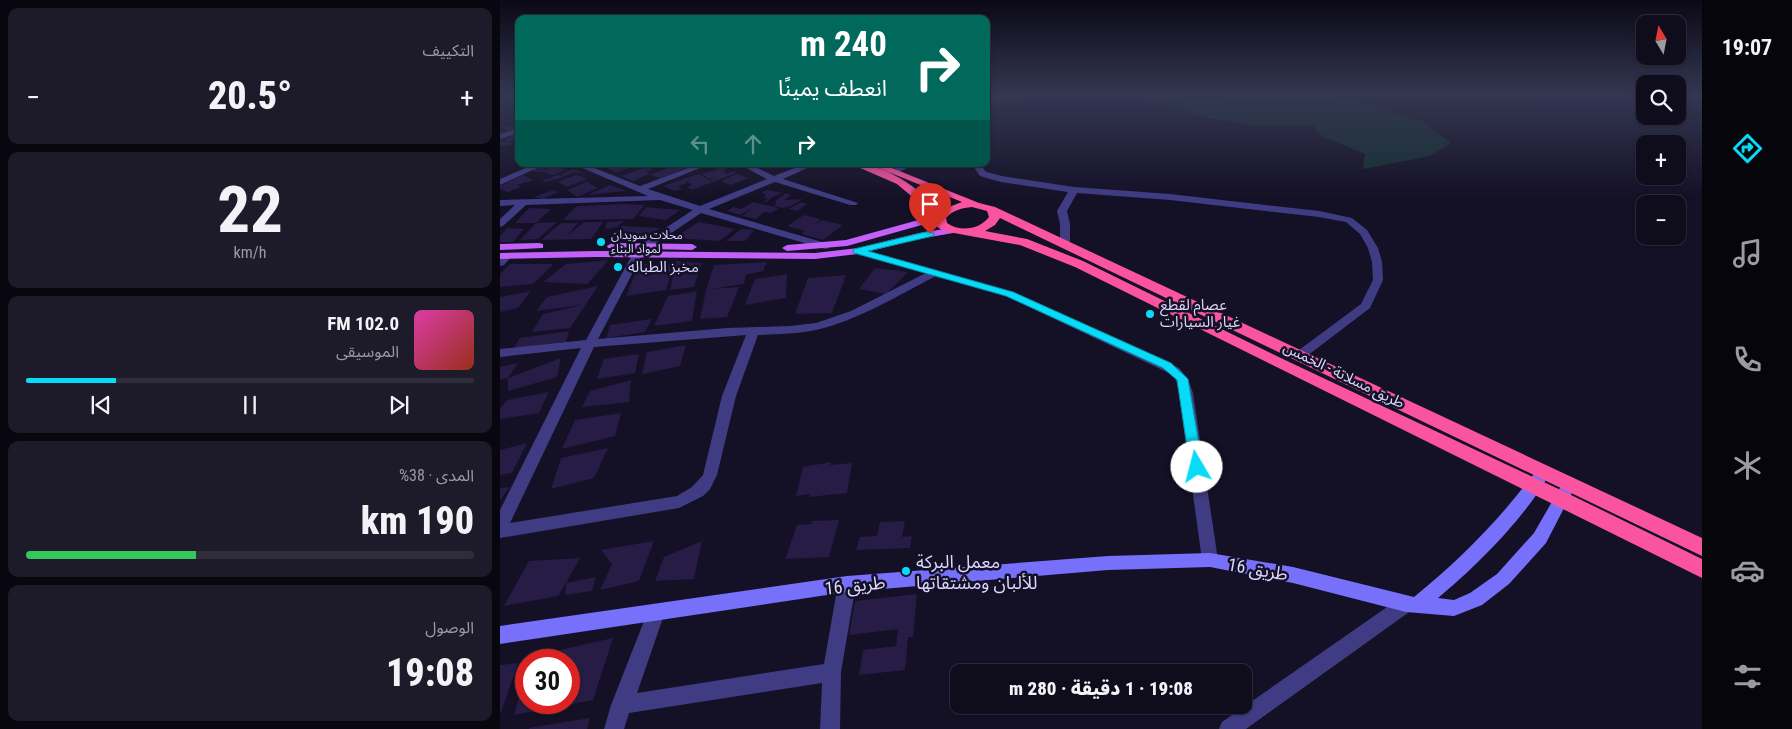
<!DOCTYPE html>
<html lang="ar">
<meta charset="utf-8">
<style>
body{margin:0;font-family:"Roboto Condensed","Noto Sans Arabic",sans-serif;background:#1d1a29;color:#f1f3f6;direction:rtl;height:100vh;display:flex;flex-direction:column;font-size:19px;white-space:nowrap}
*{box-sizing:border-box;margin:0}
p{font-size:16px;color:#9b9ba3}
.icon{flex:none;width:28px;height:28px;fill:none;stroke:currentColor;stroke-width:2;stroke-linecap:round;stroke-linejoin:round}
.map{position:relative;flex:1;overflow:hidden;direction:ltr}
.drawer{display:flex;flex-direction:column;gap:8px;padding:8px;background:#08070f;width:500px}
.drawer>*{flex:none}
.banner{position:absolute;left:15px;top:15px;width:475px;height:152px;border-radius:10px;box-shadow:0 1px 4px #0004,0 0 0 1px #2f2c3b;direction:rtl;background:#00695c;color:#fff;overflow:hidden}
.needle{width:32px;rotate:350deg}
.fabs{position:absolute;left:1136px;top:15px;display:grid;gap:10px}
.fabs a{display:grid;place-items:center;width:50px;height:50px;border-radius:10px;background:#0f0c1c;box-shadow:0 1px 4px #0004,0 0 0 1px #2f2c3b;font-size:25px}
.speed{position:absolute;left:15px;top:649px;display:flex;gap:10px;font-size:25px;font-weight:700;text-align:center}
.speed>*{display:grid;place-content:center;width:65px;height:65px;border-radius:50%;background:#0f0c1c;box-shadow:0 1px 4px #0004,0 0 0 1px #2f2c3b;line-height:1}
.speed .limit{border:8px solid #d22;background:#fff;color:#111}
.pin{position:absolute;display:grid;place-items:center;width:42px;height:42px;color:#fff;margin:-51px -21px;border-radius:50% 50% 50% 0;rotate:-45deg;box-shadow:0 0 5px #0007}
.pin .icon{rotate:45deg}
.me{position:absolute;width:55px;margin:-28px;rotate:352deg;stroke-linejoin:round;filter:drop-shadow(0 0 4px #0008)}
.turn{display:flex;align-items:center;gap:18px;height:105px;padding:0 20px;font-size:22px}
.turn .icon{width:65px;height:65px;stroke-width:2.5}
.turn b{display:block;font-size:35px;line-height:42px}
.lanes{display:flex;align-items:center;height:48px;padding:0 20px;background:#0003;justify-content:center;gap:25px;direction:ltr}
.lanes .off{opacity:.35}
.big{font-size:38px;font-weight:800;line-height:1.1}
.drawer .card{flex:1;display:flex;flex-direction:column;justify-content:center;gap:8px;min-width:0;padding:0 18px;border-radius:10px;background:#1d1a29}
.drawer .dial{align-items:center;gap:0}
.dial b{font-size:65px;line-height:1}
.song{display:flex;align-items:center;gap:15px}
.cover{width:60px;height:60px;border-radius:8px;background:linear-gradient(135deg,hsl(320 70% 55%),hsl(10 70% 35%))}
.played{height:5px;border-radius:2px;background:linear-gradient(90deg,#08dbf8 20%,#2f2c3b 20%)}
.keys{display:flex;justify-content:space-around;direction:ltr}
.heat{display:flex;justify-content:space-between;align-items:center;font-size:28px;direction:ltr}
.charge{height:8px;border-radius:4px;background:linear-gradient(90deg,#34c759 38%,#2f2c3b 0)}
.trip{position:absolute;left:450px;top:664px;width:302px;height:50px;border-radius:10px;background:#0f0c1c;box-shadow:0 1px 4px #0004,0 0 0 1px #2f2c3b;font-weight:800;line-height:50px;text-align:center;direction:rtl}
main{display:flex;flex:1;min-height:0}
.menu{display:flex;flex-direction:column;width:90px;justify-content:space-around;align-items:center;background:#06050b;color:#9b9ba3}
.menu .icon{width:35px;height:35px}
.menu .on{color:#08dbf8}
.menu b{font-size:22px;color:#f1f3f6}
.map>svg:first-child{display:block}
.green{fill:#132f2f}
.building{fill:#261c46}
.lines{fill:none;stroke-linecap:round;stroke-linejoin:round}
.street{fill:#403c83;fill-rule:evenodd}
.secondary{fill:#7670fb;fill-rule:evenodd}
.primary{fill:#c460fa;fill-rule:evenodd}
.highway{fill:#fa54a0;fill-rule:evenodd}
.route{fill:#08dbf8;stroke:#058ea1}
.poi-dot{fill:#08dbf8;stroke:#141026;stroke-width:2}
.labels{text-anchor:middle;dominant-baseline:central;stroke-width:5;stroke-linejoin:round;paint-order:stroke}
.far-poi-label{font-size:12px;fill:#dbd6fe;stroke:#141026;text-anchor:start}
.poi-label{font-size:15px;fill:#dbd6fe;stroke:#141026;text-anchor:start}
.street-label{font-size:15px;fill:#dbd6fe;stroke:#141026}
.near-poi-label{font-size:18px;fill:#dbd6fe;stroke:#141026;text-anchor:start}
.near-street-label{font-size:18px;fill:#dbd6fe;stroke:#141026}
</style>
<main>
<nav class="menu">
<b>19:07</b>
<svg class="icon on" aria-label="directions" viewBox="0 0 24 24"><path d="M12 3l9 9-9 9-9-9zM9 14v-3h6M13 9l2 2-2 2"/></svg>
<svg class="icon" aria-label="music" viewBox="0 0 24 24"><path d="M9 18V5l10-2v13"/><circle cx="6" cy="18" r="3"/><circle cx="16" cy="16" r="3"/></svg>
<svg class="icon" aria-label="phone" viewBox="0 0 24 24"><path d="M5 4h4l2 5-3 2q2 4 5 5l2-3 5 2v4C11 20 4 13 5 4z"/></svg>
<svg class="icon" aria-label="climate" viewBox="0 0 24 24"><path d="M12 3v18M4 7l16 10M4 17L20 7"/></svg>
<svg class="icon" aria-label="car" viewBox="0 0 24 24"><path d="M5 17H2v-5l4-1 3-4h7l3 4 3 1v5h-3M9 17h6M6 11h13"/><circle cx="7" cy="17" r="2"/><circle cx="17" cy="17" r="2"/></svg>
<svg class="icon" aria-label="filters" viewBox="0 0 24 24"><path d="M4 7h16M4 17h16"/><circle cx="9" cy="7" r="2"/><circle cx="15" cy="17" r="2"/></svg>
</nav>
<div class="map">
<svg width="1202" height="729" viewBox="0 0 1202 729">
<rect width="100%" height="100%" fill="#141026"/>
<g class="green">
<path d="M532,95L498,104L486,105V95Z"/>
<path d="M832,95L923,122L951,143L930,156L863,169L865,154L821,136L812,125L758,126L708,118L640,96Z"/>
</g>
<g class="building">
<path d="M677,95H700L717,101L718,105H705V102Z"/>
<path d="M19,123V127L10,131L2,128Z"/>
<path d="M19,134V140L9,141L14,144L0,146V142H8L4,140Z"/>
<path d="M49,164L55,165L36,172L31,171Z"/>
<path d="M112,164H144L116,172L103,166Z"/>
<path d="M178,164L194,165L161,178L150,175Z"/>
<path d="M56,166L66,170L52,175L44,172H36Z"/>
<path d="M146,167L153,169L146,172L149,174L133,181L121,176Z"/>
<path d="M222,167L227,169L223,171L227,174L233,171L236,173L213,182L210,180L216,177L209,179L202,174L212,171L218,173L213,170Z"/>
<path d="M74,169L83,173L74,172L64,176L61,174Z"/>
<path d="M199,174L212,182L192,190L187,187L192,185L186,181H184L187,183L178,186L182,189L175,191L163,186Z"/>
<path d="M237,174L248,178L231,185L221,181Z"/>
<path d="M23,175L33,180L17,185L21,187L7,192L0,189V186Z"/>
<path d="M58,175L64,177L45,182L41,181Z"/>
<path d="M76,175L87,179L67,187L58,182Z"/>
<path d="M87,182L98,188L77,197L67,190Z"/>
<path d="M110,185L126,191L87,195Z"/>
<path d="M53,190L59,192L43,199L34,197Z"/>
<path d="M267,190L282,193L271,198L267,202H264L268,198H263L266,195L261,192Z"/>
<path d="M286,193L291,195L284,200L303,199L291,206L283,208L274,206L276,203L275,201Z"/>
<path d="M253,202L279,208L271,213L264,212L256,219L242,216L252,208L240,215L227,211L233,207L241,209Z"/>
<path d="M301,202L307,204L297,211L288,209Z"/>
<path d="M123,204L145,205L133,219L63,220L77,206Z"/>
<path d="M146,207L180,210L166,220L139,216Z"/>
<path d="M29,208L51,209L36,223L57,222L38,239L20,240L36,223H15Z"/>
<path d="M304,215L321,219L312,226L322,220L343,225L323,240L301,234L305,231L287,226Z"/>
<path d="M124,221L117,227L105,229L107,222Z"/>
<path d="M84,222H103L91,239L41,240L61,223H78L66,237Z"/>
<path d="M199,222L235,229L219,241L173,238Z"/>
<path d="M122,226L161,228L142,238H109Z"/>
<path d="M7,228L24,229L13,242H0V236Z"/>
<path d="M241,229L254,230L245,241H226Z"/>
<path d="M109,260L87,284L43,282L66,264Z"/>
<path d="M176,261L202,263L194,287L170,290Z"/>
<path d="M267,262L263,271L246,275L244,284L211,289L239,287L227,317L200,319L206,290L214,265Z"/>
<path d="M10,264H53L33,284L0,287V274Z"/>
<path d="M139,264H175L166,290L126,296Z"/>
<path d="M375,268L408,272L386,294L359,289Z"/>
<path d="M287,274L286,298L245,305L255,279Z"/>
<path d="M346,275L332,313L295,314L308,278Z"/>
<path d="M98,286L70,328L32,332L43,314L82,305L36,311L47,297Z"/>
<path d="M31,291L18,308L0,312V297Z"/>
<path d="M197,291L192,321L154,326L168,296Z"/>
<path d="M152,319L145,332L106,338L110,325Z"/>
<path d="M69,331L66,342L13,349L20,338Z"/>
<path d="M186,345L180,366L142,374L147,352Z"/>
<path d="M139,354L135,373L97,379L104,359Z"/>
<path d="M61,358L57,377L8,391V378Z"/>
<path d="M18,363L8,378L0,380V367Z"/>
<path d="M131,380L129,402L82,407L90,391Z"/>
<path d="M49,392L39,413L0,419V409L7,400Z"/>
<path d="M121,413L115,436L62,449L75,420Z"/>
<path d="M27,443L12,473L0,475V450Z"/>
<path d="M108,448L94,478L51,489L61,458Z"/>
<path d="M331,462L330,465L352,463L347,493L309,497L310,494L296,496L303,467Z"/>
<path d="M10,487L0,500V488Z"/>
<path d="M339,520L329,557L285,559L297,525L311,524L312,521Z"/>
<path d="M405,521L402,537L412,536L410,548L356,550L360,537L377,536L380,522Z"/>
<path d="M154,541L139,581L100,590L112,564L101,550Z"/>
<path d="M202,541L194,579L155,581L164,557Z"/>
<path d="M80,558L66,583L96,577L92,591L65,595L66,583L58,596L4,606L29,561Z"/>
<path d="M417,594L413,637H408L405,670L359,675L363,650L396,646L398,629L349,635L355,601Z"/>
<path d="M113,638L93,700L14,715L26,671V702H69V660H28L29,657Z"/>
<path d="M18,663L0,715V665Z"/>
<path d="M90,718L87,729H29V728Z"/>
</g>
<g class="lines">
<g class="street">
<path d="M19,128V133L0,139V134Z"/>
<path d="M35,164H46L0,185V179Z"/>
<path d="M73,164H84L140,186L199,164H210L148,189L200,206L267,179L239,164H249L274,176L305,164H316L283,179L358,203L356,205H350L275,182L209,209L329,244V248L325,249L201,213L149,248H141V244L193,210L160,200L26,205L3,226L0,227V219L15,205L0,206V200L148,196Z"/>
<path d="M404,164H415L397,173L390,171Z"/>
<path d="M472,164H480L486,172L502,176L574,187L670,194L819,211L852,218L867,230L878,248L882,262L883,280L870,308L803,359H795L793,356L795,353L861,304L873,280L872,262L868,248L860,234L846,222L819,217L670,200L577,193L567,211L570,224V244L565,247L560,244V224L557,211L568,192L501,182L480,176Z"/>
<path d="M358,248L514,292L679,368L688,379L693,393L718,560L716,565L710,567L704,565L702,560L679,393L676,380L671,374L506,296L436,276C397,296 359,320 316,330C297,334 277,334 258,335L236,396L217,475L210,489L203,496L179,508L0,538V510L81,348L0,357V349L86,340L132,255L137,252L142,255L98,339L227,328L290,326L316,323L351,311L426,273L354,253V249ZM246,335L222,396L203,475L192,487L177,496L10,523L94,347Z"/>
<path d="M7,253L12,256L4,265L0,266V257Z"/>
<path d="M347,576L353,579L356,584L341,672L340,729H320L322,683L129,713L124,729H104L111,705L150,606L156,604L162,606L165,612L137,693L324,664L338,584L341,579Z"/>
<path d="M906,596L912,598L915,604L912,610L746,729H719L722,722L900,598Z"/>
</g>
<path class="secondary" d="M1044,465L1049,467L1051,471C1027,516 977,566 938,598L954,600L970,593L997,574L1034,533L1065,479L1070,477L1075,479L1077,483L1046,543L1009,584L982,605L954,616L906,612L793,583L710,567L608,570L347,592L0,644V626L347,576L608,556L710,553L793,567L914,597C962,558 1003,516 1039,467Z"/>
<g class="primary">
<path d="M440,214L445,217L443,219L347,246L287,251L282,248L287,245L346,240Z"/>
<path d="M450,228L453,229V233L419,239L358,254L315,259L96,257L0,259V253L96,251L315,253L358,248L419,233Z"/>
<path d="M39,243L43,244V248L0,250V244Z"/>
<path d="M112,243L192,244L197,247L192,250L108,248L107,246Z"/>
</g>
<path class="highway" d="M351,164C385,162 417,188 441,210L462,202L369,164H382L479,203L495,207L1202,538V556L500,218L495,225L485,231L527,239L583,261L785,360L1067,493L1202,559V578L575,267L520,245L443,231L435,225V216L397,184ZM472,207L487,211L489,217C479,230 460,232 447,223L446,218C453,210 462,208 472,207Z"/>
</g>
<linearGradient id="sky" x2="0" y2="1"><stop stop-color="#0b0915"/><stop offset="0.48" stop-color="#343752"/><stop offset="1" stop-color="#343752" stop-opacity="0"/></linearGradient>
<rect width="1202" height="198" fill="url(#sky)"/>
<path class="route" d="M430,231L434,234L433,236L368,251L513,292L671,363L688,379L703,467L701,471L697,472L692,471L690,467L677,380L663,368L506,296L354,253L353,251L354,249Z"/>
<g class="poi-dot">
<circle cx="101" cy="242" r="5"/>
<circle cx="118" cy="267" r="5"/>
<circle cx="650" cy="314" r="5"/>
<circle cx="406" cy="571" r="5"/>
</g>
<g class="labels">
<g class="far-poi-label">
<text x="111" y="235">محلات سويدان<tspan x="111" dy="14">لمواد البناء</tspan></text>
</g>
<g class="poi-label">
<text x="128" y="267">مخبز الطباله</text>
<text x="660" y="305">عصام لقطع<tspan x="660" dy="17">غيار السيارات</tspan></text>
</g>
<g class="street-label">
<text transform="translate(844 375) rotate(26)">طريق مسلاتة - الخمس</text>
</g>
<g class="near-poi-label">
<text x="416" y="561">معمل البركة<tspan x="416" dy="21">للألبان ومشتقاتها</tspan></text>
</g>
<g class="near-street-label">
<text transform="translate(758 569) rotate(10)">طريق 16</text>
<text transform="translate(355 585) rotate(-6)">طريق 16</text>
</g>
</g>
</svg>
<div class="fabs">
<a><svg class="needle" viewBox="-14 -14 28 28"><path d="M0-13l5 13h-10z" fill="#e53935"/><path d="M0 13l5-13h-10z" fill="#9b9ba3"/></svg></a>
<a><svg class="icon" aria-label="search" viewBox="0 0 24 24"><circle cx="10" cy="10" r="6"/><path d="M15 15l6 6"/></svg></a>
<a>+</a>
<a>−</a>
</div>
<div class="speed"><div class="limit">30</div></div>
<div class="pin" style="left:430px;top:234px;background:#d93025"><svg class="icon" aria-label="arrive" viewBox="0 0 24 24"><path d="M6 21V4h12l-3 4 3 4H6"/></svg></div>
<svg class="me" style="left:697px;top:467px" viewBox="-20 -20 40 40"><circle r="19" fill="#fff"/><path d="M0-13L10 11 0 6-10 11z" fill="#08dbf8"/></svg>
<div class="trip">19:08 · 1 دقيقة · 280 m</div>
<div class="banner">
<div class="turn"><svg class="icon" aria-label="right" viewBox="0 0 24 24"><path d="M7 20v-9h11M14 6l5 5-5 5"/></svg><div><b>240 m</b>انعطف يمينًا</div></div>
<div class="lanes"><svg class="icon off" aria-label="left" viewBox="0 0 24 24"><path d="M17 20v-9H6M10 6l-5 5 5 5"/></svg><svg class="icon off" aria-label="ahead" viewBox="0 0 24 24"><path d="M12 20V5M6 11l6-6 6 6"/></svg><svg class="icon" aria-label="right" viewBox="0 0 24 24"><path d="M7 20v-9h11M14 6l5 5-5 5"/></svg></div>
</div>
</div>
<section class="drawer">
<div class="card"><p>التكييف</p>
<div class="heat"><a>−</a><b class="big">20.5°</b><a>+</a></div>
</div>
<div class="card dial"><b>22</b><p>km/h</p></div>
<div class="card">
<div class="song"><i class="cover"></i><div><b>102.0 FM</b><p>الموسيقى</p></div></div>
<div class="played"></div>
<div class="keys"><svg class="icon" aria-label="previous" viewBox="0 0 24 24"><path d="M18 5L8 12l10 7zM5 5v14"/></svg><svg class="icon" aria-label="pause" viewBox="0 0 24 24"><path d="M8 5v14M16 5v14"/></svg><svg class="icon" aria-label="next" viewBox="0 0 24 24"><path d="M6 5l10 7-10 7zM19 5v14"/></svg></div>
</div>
<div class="card"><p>المدى · 38%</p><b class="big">190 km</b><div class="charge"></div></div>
<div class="card"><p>الوصول</p><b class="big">19:08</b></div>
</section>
</main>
